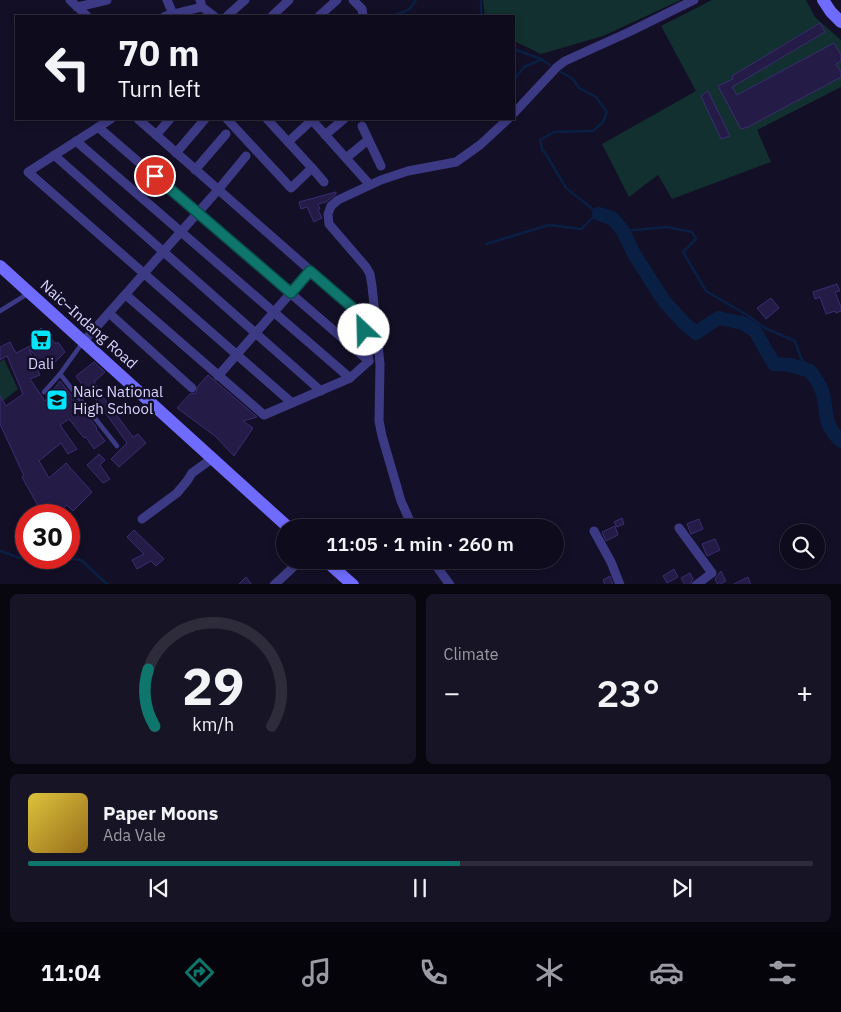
<!DOCTYPE html>
<meta charset="utf-8">
<style>
body{margin:0;font-family:"IBM Plex Sans",sans-serif;background:#171425;color:#f1f3f6;height:100vh;display:flex;flex-direction:column;font-size:19px;white-space:nowrap}
*{box-sizing:border-box;margin:0}
p{font-size:16px;color:#9b9ba3}
.icon{flex:none;width:28px;height:28px;fill:none;stroke:currentColor;stroke-width:2;stroke-linecap:round;stroke-linejoin:round}
.map{position:relative;height:584px;overflow:hidden}
.details{display:flex;flex-direction:column;gap:10px;padding:10px;background:#08060f;flex:1}
.details>*{flex:none}
.guide{position:absolute;left:15px;top:15px;width:500px;height:105px;border-radius:0px;box-shadow:0 2px 8px #0003,0 0 0 1px #2e2b3b;background:#0e0b1c;color:#f1f3f6;overflow:hidden}
.controls{position:absolute;left:780px;top:524px;display:grid;gap:10px}
.controls a{display:grid;place-items:center;width:45px;height:45px;border-radius:50%;background:#0e0b1c;box-shadow:0 2px 8px #0003,0 0 0 1px #2e2b3b;font-size:25px}
.speed{position:absolute;left:15px;top:504px;display:flex;gap:10px;font-size:25px;font-weight:700;text-align:center}
.speed>*{display:grid;place-content:center;width:65px;height:65px;border-radius:50%;background:#0e0b1c;box-shadow:0 2px 8px #0003,0 0 0 1px #2e2b3b;line-height:1}
.speed .limit{border:8px solid #d22;background:#fff;color:#111}
.pin{position:absolute;display:grid;place-items:center;width:42px;height:42px;color:#fff;margin:-21px;border:2px solid #fff;border-radius:50%;box-shadow:0 1px 5px #0007}
.me{position:absolute;width:55px;margin:-28px;rotate:336deg;stroke-linejoin:round;filter:drop-shadow(0 0 4px #0008)}
.turn{display:flex;align-items:center;gap:18px;height:105px;padding:0 20px;font-size:22px}
.turn .icon{width:65px;height:65px;stroke-width:2.5}
.turn b{display:block;font-size:35px;line-height:42px}
.big{font-size:38px;font-weight:600;line-height:1.1}
.details .card{flex:1;display:flex;flex-direction:column;justify-content:center;gap:8px;min-width:0;padding:0 18px;border-radius:8px;background:#171425}
.details .dial{align-items:center;gap:0}
.dial svg{height:130px;overflow:visible;fill:none;stroke:#2e2b3b;stroke-width:7;stroke-linecap:round;text-anchor:middle}
.dial text{fill:#f1f3f6;stroke:none}
.song{display:flex;align-items:center;gap:15px}
.cover{width:60px;height:60px;border-radius:8px;background:linear-gradient(135deg,hsl(50 70% 55%),hsl(40 70% 35%))}
.played{height:5px;border-radius:2px;background:linear-gradient(90deg,#0f766e 55%,#2e2b3b 55%)}
.keys{display:flex;justify-content:space-around;direction:ltr}
.heat{display:flex;justify-content:space-between;align-items:center;font-size:28px;direction:ltr}
.details .tiles{flex:1;display:grid;gap:10px;grid-template-columns:1fr 1fr}
.card:last-child{grid-column:span 2}
.trip{position:absolute;left:276px;top:519px;width:288px;height:50px;border-radius:25px;background:#0e0b1c;box-shadow:0 2px 8px #0003,0 0 0 1px #2e2b3b;font-weight:600;line-height:50px;text-align:center}
.dock{display:flex;height:80px;justify-content:space-around;align-items:center;background:#06040b;color:#9b9ba3}
.dock .icon{width:35px;height:35px}
.dock .on{color:#0f766e}
.dock b{font-size:22px;color:#f1f3f6}
.map>svg:first-child{display:block}
.green{fill:#12302f}
.lines{fill:none;stroke-linecap:round;stroke-linejoin:round}
.stream{stroke:#0a1f44;stroke-width:2.5}
.river{stroke:#0a1f44;stroke-width:14}
.building{fill:#241b47;stroke:#3b2d73}
.lane{stroke:#3d3a85;stroke-width:4.5}
.street{stroke:#3d3a85;stroke-width:9}
.secondary{stroke:#6f6bff;stroke-width:12}
.route-casing{stroke:#0a4d48;stroke-width:12}
.route{stroke:#0f766e;stroke-width:9}
.labels{text-anchor:middle;dominant-baseline:central;stroke-width:5;stroke-linejoin:round;paint-order:stroke}
.street-label{font-size:15px;fill:#d9d4ff;stroke:#130f26}
.poi-label{font-size:15px;fill:#d9d4ff;stroke:#130f26}
</style>
<div class="map">
<svg width="841" height="585" viewBox="0 0 841 585">
<rect width="100%" height="100%" fill="#130f26"/>
<g class="green">
<path d="M483,0H681L603,36L541,54L514,41V16H485Z"/>
<path d="M712,0H806L815,17L841,40V87L757,130L771,162L672,199L658,175L629,197L602,144L696,91L661,26Z"/>
<path d="M4,359L18,389L3,401L0,396V362Z"/>
</g>
<g class="lines">
<g class="stream">
<path d="M392,16L409,10L416,0"/>
<path d="M481,16V0"/>
<path d="M514,49L541,59L550,65"/>
<path d="M514,80L524,67L540,60"/>
<path d="M623,231L667,227L692,232L696,239L683,252L706,291L747,315L765,328L795,341L801,358L810,371"/>
<path d="M486,244L549,225L582,229L590,220L599,214L566,188L547,156L542,149L540,140L554,132L593,131L603,122L607,112L596,97L579,88L573,79L561,72"/>
<path d="M0,551L20,558L26,557"/>
<path d="M69,558L81,560L108,585"/>
</g>
<path class="river" d="M599,214L612,218L623,231L634,254L664,301L685,324L696,333L718,318L743,323L755,331L774,364L791,365L810,371C814,377 820,384 822,391C829,414 821,422 841,441"/>
</g>
<g class="building">
<path d="M820,23L825,32L732,87L737,95L834,43L841,55V61L836,64L841,72V77L748,127L741,129L718,86L733,79L732,76Z"/>
<path d="M708,91L730,136L721,139L701,96Z"/>
<path d="M336,192V194L326,202L318,204L320,209L318,210L322,218L314,222L307,207L301,209L299,202Z"/>
<path d="M837,284L840,291L835,292L841,307V311L836,313L835,311L826,314L820,297L815,299L813,292Z"/>
<path d="M771,298L779,308L766,319L757,308Z"/>
<path d="M41,328L56,344L58,342L65,352L48,369L29,349L40,375L30,379L45,401L60,381L97,428L96,429L105,441L94,449L86,437L84,438L69,419L60,425L77,449L68,454L61,443L39,461L49,478L66,463L92,492L73,511L67,505L55,515H43L22,477L24,476L0,424V396L6,406L23,394L7,356L0,360V347L10,342L16,353L34,344L30,339Z"/>
<path d="M94,362L105,372L94,382L98,388L97,389L133,437L138,434L146,443L119,467L111,459L127,443L91,393L89,395L76,376Z"/>
<path d="M208,375L257,417L243,421L253,428L234,456L215,436L177,408L190,394L196,393L198,386Z"/>
<path d="M99,454L105,460L100,465L110,479L103,483L87,465Z"/>
<path d="M622,518L624,524L617,527L614,522Z"/>
<path d="M699,519L703,529L691,534L687,524Z"/>
<path d="M615,526L618,535L606,541L602,532Z"/>
<path d="M134,530L164,559L156,566L151,561L137,569L132,560L144,554L127,537Z"/>
<path d="M715,539L720,550L707,556L702,544Z"/>
<path d="M674,569L678,577L667,583L663,576Z"/>
<path d="M721,571L726,581L718,585L715,579Z"/>
<path d="M690,573L693,579L690,585H685L681,578Z"/>
<path d="M610,576L613,585H605L603,580Z"/>
<path d="M246,577L252,585H238Z"/>
<path d="M748,577L751,585H732Z"/>
</g>
<g class="lines">
<g class="lane">
<path d="M0,311L29,293"/>
<path d="M60,374L117,446"/>
<path d="M44,392L60,374L83,342"/>
</g>
<g class="street">
<path d="M70,0L87,16"/>
<path d="M167,0L173,14"/>
<path d="M200,0L202,7L214,16"/>
<path d="M353,0L362,9L363,16"/>
<path d="M77,7L107,0"/>
<path d="M165,16L202,7"/>
<path d="M227,16L245,0"/>
<path d="M272,16L289,0"/>
<path d="M319,16L337,0"/>
<path d="M514,113L557,67L565,61L629,32L694,0"/>
<path d="M111,119L28,172L292,403"/>
<path d="M227,119L291,188L312,168L267,119"/>
<path d="M311,119L370,185"/>
<path d="M362,126L381,166"/>
<path d="M98,127L369,361"/>
<path d="M156,135L170,119"/>
<path d="M325,135L344,119"/>
<path d="M76,141L350,378"/>
<path d="M288,142L312,120"/>
<path d="M176,153L205,119"/>
<path d="M54,155L321,391"/>
<path d="M346,158L368,140"/>
<path d="M312,168L324,182"/>
<path d="M195,170L226,134"/>
<path d="M126,295L264,415L350,378L369,361L361,315L138,119"/>
<path d="M109,313L192,388"/>
<path d="M84,341L218,190L246,156"/>
<path d="M218,376L310,271"/>
<path d="M142,519L177,493L187,481L192,473L213,458"/>
<path d="M413,528L401,501L382,436L379,421L380,364L372,286L370,274L366,267L329,224L328,214L331,206L338,200L381,180L408,171L456,162L480,145L508,119"/>
<path d="M679,528L712,573L696,585"/>
<path d="M594,531L611,562L620,585"/>
<path d="M432,560L450,585"/>
<path d="M274,585L301,560"/>
</g>
<g class="secondary">
<path d="M823,0L831,12L841,22"/>
<path d="M0,266L289,528"/>
<path d="M325,560L353,585"/>
</g>
</g>
<g class="lines">
<g class="route-casing">
<path id="route" d="M155,176L291,293L310,271L361,315L364,330"/>
</g>
<use href="#route" class="route"/>
</g>
<defs>
<g id="supermarket-square" transform="scale(1.125)"><rect x="-9" y="-9" width="18" height="18" rx="4" fill="#00e5ff" stroke="#130f26"/><path d="M-6-5.5h2.5l.6 2H6L4.5 2H-2.5L-4.4-4H-6ZM-1.5 3.2a1.3 1.3 0 1 0 .1 0ZM3 3.2a1.3 1.3 0 1 0 .1 0Z" fill="#111"/></g>
<g id="school-square" transform="scale(1.125)"><rect x="-9" y="-9" width="18" height="18" rx="4" fill="#00e5ff" stroke="#130f26"/><path d="M0-5L7-2L0 1L-7-2ZM-4 1L0 2.5L4 1V4Q0 6-4 4Z" fill="#111"/></g>
</defs>
<g fill-rule="evenodd">
<use href="#supermarket-square" x="41" y="340"/>
<use href="#school-square" x="57" y="400"/>
</g>
<g class="labels">
<g class="street-label">
<text transform="translate(89 324) rotate(42)">Naic–Indang Road</text>
</g>
<g class="poi-label">
<text x="41" y="363">Dali</text>
<text x="73" y="391" text-anchor="start">Naic National<tspan x="73" dy="17">High School</tspan></text>
</g>
</g>
</svg>
<div class="controls">
<a><svg class="icon" aria-label="search" viewBox="0 0 24 24"><circle cx="10" cy="10" r="6"/><path d="M15 15l6 6"/></svg></a>
</div>
<div class="speed"><div class="limit">30</div></div>
<div class="pin" style="left:155px;top:176px;background:#d93025"><svg class="icon" aria-label="arrive" viewBox="0 0 24 24"><path d="M6 21V4h12l-3 4 3 4H6"/></svg></div>
<svg class="me" style="left:364px;top:330px" viewBox="-20 -20 40 40"><circle r="19" fill="#fff"/><path d="M0-13L10 11 0 6-10 11z" fill="#0f766e"/></svg>
<div class="trip">11:05 · 1 min · 260 m</div>
<div class="guide">
<div class="turn"><svg class="icon" aria-label="left" viewBox="0 0 24 24"><path d="M17 20v-9H6M10 6l-5 5 5 5"/></svg><div><b>70 m</b>Turn left</div></div>
</div>
</div>
<section class="details">
<div class="tiles">
<div class="card dial"><svg viewBox="0 0 100 80">
<path d="M14 69A42 42 0 1 1 86 69"/>
<path d="M14 69A42 42 0 0 1 10 34" stroke="#0f766e"/>
<text x="50" y="56" font-size="32" font-weight="700">29</text>
<text x="50" y="72" font-size="11">km/h</text>
</svg></div>
<div class="card"><p>Climate</p>
<div class="heat"><a>−</a><b class="big">23°</b><a>+</a></div>
</div>
<div class="card">
<div class="song"><i class="cover"></i><div><b>Paper Moons</b><p>Ada Vale</p></div></div>
<div class="played"></div>
<div class="keys"><svg class="icon" aria-label="previous" viewBox="0 0 24 24"><path d="M18 5L8 12l10 7zM5 5v14"/></svg><svg class="icon" aria-label="pause" viewBox="0 0 24 24"><path d="M8 5v14M16 5v14"/></svg><svg class="icon" aria-label="next" viewBox="0 0 24 24"><path d="M6 5l10 7-10 7zM19 5v14"/></svg></div>
</div>
</div>
</section>
<nav class="dock">
<b>11:04</b>
<svg class="icon on" aria-label="directions" viewBox="0 0 24 24"><path d="M12 3l9 9-9 9-9-9zM9 14v-3h6M13 9l2 2-2 2"/></svg>
<svg class="icon" aria-label="music" viewBox="0 0 24 24"><path d="M9 18V5l10-2v13"/><circle cx="6" cy="18" r="3"/><circle cx="16" cy="16" r="3"/></svg>
<svg class="icon" aria-label="phone" viewBox="0 0 24 24"><path d="M5 4h4l2 5-3 2q2 4 5 5l2-3 5 2v4C11 20 4 13 5 4z"/></svg>
<svg class="icon" aria-label="climate" viewBox="0 0 24 24"><path d="M12 3v18M4 7l16 10M4 17L20 7"/></svg>
<svg class="icon" aria-label="car" viewBox="0 0 24 24"><path d="M5 17H2v-5l4-1 3-4h7l3 4 3 1v5h-3M9 17h6M6 11h13"/><circle cx="7" cy="17" r="2"/><circle cx="17" cy="17" r="2"/></svg>
<svg class="icon" aria-label="filters" viewBox="0 0 24 24"><path d="M4 7h16M4 17h16"/><circle cx="9" cy="7" r="2"/><circle cx="15" cy="17" r="2"/></svg>
</nav>
